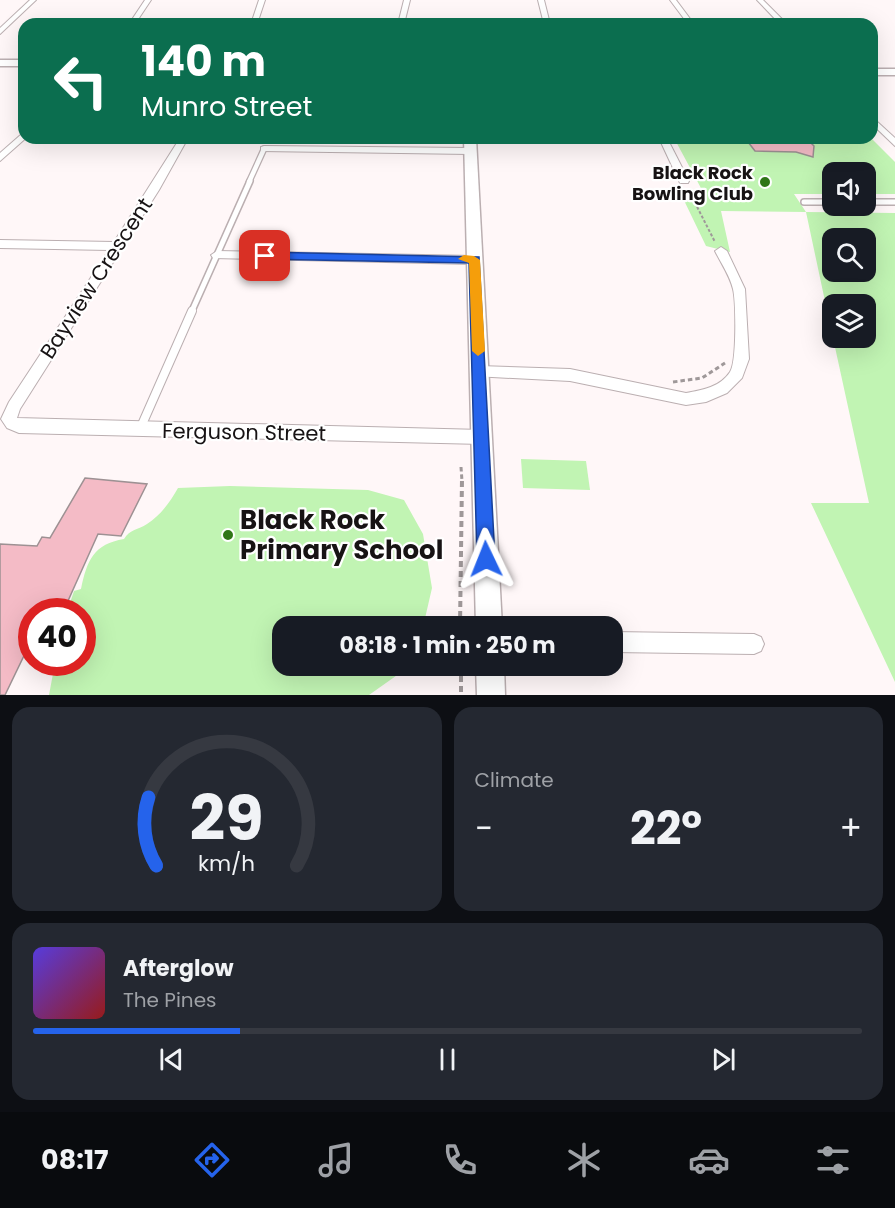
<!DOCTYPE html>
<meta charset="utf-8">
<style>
body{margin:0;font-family:Poppins,sans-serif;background:#242831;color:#f1f3f6;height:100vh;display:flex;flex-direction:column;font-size:22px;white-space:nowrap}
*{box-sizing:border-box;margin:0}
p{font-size:20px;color:#9ea1a6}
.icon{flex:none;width:33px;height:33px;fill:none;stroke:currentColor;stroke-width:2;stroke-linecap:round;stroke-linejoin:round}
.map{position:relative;height:695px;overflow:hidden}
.panel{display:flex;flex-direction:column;gap:12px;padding:12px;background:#0d0f14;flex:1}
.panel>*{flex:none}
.guide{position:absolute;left:18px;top:18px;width:860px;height:126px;border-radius:18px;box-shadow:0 6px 24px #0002;background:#0b6e4f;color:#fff;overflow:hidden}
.tools{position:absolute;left:822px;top:162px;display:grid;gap:12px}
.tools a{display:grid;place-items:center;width:54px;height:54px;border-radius:12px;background:#171b24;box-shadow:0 6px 24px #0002;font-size:30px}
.speed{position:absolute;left:18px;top:598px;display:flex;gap:12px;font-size:30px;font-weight:700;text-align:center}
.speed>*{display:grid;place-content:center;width:78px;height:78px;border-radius:50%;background:#171b24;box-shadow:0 6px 24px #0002;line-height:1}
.speed .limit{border:9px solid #d22;background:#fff;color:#111}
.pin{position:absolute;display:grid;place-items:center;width:51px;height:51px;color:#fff;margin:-26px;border-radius:12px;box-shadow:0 3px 9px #0006}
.me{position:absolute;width:66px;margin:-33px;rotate:358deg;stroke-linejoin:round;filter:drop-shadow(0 0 4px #0008)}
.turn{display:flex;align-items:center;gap:21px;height:126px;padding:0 24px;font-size:27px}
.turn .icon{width:78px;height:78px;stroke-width:2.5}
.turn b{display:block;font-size:42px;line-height:51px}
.big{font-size:45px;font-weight:700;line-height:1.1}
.panel .card{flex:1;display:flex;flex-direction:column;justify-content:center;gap:9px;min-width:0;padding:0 21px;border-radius:18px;background:#242831}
.panel .dial{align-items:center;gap:0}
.dial svg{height:156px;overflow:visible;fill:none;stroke:#363941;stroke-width:7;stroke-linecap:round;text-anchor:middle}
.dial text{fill:#f1f3f6;stroke:none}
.song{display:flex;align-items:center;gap:18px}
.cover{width:72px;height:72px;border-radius:9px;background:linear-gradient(135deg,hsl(250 70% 55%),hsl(0 70% 35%))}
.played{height:6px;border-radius:3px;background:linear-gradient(90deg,#2563eb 25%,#363941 25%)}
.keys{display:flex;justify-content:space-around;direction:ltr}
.heat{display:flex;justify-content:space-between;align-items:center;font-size:33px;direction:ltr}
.panel .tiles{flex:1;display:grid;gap:12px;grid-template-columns:1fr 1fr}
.card:last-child{grid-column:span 2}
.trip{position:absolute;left:272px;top:616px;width:351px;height:60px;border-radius:18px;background:#171b24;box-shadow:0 6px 24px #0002;font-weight:700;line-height:60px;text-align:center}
.tabs{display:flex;height:96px;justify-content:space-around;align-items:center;background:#090b0e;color:#9ea1a6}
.tabs .icon{width:42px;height:42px}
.tabs .current{color:#2563eb}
.tabs b{font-size:27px;color:#f1f3f6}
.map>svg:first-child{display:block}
.green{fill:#c1f4b3;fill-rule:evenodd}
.building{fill:#f4bbc6;stroke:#9d9193;stroke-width:1.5}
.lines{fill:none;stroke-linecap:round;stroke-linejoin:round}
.lane-far2-casing{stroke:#bbafb1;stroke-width:7}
.lane-far1-casing{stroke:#bbafb1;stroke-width:8}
.lane-casing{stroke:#bbafb1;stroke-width:10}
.street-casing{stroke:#bbafb1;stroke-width:2}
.secondary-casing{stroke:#bbafb1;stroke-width:3}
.path-far2{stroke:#9f9899;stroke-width:2;stroke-dasharray:3 2;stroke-linecap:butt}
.path-far1{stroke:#9f9899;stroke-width:3;stroke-dasharray:4.5 3;stroke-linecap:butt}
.path{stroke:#9f9899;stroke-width:4;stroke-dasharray:6 4;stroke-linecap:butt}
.lane-far2{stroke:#fff;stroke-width:4.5}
.lane-far1{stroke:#fff;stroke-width:5}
.lane{stroke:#fff;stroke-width:8}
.street{fill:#fff;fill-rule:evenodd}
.secondary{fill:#fff;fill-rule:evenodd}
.route{fill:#2563eb;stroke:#184099;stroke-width:1.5}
.slow{fill:#f59e0b}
.poi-dot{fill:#307618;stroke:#fff;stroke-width:2}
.labels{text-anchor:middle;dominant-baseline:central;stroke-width:4.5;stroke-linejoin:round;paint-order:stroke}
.far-poi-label{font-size:18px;font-weight:bold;fill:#171314;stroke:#fff;text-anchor:end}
.street-label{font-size:21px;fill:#171314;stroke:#fff}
.near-poi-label{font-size:26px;font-weight:bold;fill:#171314;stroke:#fff;text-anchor:start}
</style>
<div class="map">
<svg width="895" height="695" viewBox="0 0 895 695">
<rect width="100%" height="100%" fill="#fff7f8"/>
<g class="green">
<path d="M674,138L872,139L895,162V194H866V172H832V194H794L806,212L895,213V682L811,503H869L833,338H866V304H832V334L806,212L721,211L730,252L706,246L679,190H702ZM832,238H866V272H832Z"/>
<path d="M521,459L586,461L590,490L523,488Z"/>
<path d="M230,486L368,490L404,500L423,534L432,588L423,627H282V666H410L369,695H49L55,663H82V612H67L74,591L81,589C87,560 94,544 124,539C130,529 138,530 147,524C161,515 170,502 178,488Z"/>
</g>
<g class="building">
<path d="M745,138L811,143L814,146L813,157L796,152L755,151Z"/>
<path d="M85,478L147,484L121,536L98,534L63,612H32V639L5,695H0V544L37,546L42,537L50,538Z"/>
</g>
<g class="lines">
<g class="lane-far2-casing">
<path id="lane-far2" d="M249,182L264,149"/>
</g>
<g class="lane-far1-casing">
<g id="lane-far1">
<path d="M804,202H832"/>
<path d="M866,202H895"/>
<path d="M191,313L250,181"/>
</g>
</g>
<g class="lane-casing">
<path id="lane" d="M140,429L192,311"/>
</g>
<g class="street-casing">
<g id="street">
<path d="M30,0H36L0,34V28Z"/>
<path d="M145,0H151L135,24H129Z"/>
<path d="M259,0H265L257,24H251Z"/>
<path d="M404,0H410L404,24H398Z"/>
<path d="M538,0H544L550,24H544Z"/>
<path d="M670,0H676L694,24H688Z"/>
<path d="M757,0H763L787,24H780Z"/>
<path d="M872,117L895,138V146L872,124Z"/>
<path d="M24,132V138H26L0,161V153Z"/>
<path d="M180,138H188L159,190L20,409L17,418L482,430L487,432L490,437L487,442L482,444L19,433L7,428L1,419L9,402L109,250L0,248V240L114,242Z"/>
<path d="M659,138H667L689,181L688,183H680L679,181Z"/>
<path d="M264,146L470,148L475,151L470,154L261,151V147Z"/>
<path d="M721,247L727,251L745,289L749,359L742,378L727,393L706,402L686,405L570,381L474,376L472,372L474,368L479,366L570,369L686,393C703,390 720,387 730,372C737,362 736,301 733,289C730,276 721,263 715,251Z"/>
<path d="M217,251L474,256L480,260L474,264L213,258L211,255Z"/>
<path d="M612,632L754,634L761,637L764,644L761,651L754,654L612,652Z"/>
</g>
</g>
<g class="secondary-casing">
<g id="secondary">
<rect x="0" y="60" width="24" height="6"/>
<rect x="872" y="69" width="23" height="6"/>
<path d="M464,138H476L502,627H476Z"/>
<path d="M476,666H504L505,695H477Z"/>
</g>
</g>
<path class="path-far2" d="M688,189L715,242"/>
<g class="path-far1">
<path d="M673,382L702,378L725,363"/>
<path d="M461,467L462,481"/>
</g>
<g class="path">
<path d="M460,627L462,479"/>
<path d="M461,666V695"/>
</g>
<use href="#lane-far2" class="lane-far2"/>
<use href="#lane-far1" class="lane-far1"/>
<use href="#lane" class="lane"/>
<use href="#street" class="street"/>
<use href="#secondary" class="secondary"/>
</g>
<path class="route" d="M265,252L479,257L495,559L492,566L486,568L480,566L477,559L469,263L261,259L259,256Z"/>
<path class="slow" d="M474,256L480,260L485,351L478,356L472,351L469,263L458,259L464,255Z"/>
<g class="poi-dot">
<circle cx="765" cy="182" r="6"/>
<circle cx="228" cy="535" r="6"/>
</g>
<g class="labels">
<g class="far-poi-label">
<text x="753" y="172">Black Rock<tspan x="753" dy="21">Bowling Club</tspan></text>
</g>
<g class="street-label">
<text transform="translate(96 278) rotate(-57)">Bayview Crescent</text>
<text transform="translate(244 432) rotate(1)">Ferguson Street</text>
</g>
<g class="near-poi-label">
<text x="240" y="520">Black Rock<tspan x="240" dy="30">Primary School</tspan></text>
</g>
</g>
</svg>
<div class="tools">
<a><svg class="icon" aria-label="sound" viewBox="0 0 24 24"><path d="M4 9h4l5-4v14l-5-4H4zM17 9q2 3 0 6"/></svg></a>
<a><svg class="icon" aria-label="search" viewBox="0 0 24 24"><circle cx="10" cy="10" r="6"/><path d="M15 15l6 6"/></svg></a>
<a><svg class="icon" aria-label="layers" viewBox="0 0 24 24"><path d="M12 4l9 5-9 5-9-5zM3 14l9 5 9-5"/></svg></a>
</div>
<div class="speed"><div class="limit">40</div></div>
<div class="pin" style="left:265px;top:256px;background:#d93025"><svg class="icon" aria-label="arrive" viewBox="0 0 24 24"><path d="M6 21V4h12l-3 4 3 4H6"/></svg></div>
<svg class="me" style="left:486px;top:559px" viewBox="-20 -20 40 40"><path d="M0-17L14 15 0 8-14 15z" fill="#2563eb" stroke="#fff" stroke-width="4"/></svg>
<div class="trip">08:18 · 1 min · 250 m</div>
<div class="guide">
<div class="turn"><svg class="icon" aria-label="left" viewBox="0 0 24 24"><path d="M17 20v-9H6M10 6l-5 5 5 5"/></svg><div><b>140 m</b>Munro Street</div></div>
</div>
</div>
<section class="panel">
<div class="tiles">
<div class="card dial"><svg viewBox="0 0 100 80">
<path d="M14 69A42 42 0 1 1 86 69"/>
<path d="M14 69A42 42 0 0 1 10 34" stroke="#2563eb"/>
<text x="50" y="56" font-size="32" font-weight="700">29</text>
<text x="50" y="72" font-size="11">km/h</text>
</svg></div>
<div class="card"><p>Climate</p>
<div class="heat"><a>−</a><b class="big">22°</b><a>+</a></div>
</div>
<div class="card">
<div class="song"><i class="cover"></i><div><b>Afterglow</b><p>The Pines</p></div></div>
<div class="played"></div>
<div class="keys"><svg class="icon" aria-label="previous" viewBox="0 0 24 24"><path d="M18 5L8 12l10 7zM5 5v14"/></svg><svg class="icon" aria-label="pause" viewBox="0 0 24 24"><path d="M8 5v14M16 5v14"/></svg><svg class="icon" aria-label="next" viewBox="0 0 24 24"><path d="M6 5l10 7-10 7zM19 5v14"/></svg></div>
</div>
</div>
</section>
<nav class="tabs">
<b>08:17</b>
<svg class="icon current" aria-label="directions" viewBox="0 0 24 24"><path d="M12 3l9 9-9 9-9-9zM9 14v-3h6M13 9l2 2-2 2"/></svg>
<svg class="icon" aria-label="music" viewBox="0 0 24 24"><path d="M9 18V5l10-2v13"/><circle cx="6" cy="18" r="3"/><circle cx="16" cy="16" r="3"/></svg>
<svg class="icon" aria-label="phone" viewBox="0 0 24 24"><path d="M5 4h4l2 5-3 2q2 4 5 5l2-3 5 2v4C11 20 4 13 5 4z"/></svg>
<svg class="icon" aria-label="climate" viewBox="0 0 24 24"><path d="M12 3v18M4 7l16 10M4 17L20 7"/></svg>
<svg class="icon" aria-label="car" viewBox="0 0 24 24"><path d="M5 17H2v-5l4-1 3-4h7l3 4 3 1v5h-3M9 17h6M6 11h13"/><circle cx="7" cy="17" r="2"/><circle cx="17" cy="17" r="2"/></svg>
<svg class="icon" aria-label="filters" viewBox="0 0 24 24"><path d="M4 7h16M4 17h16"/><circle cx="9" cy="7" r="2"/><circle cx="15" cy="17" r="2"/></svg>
</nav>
